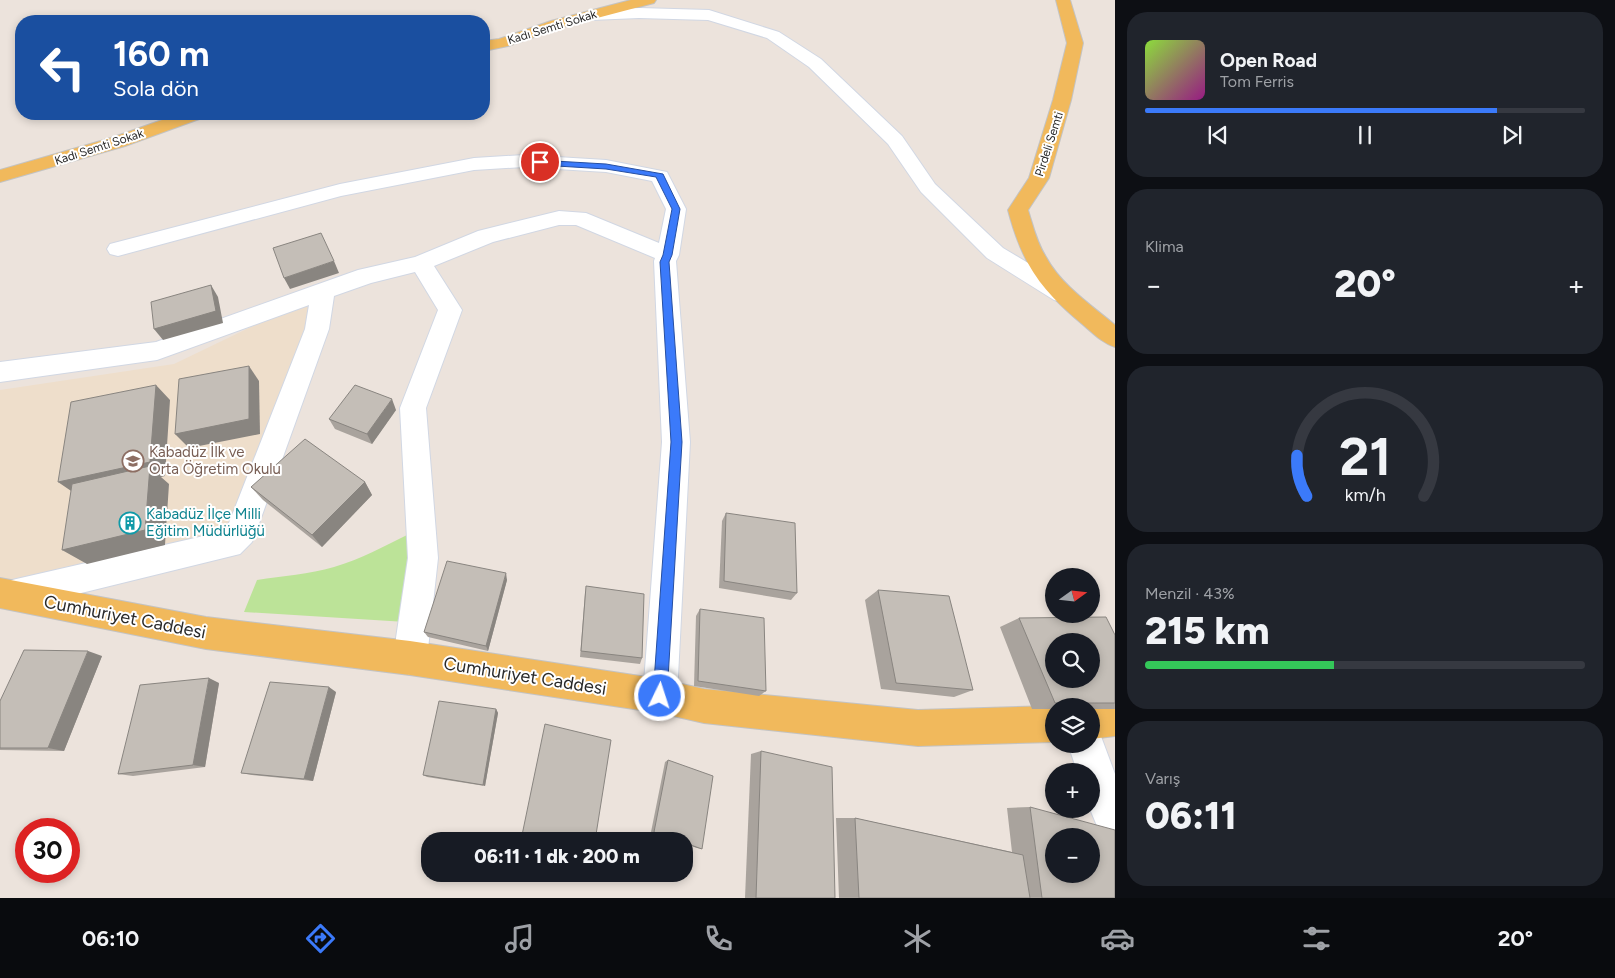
<!DOCTYPE html>
<html lang="tr">
<meta charset="utf-8">
<style>
body{margin:0;font-family:Figtree,sans-serif;background:#20242c;color:#f1f3f6;height:100vh;display:flex;flex-direction:column;font-size:19px;white-space:nowrap}
*{box-sizing:border-box;margin:0}
p{font-size:16px;color:#9ea1a6}
.icon{flex:none;width:28px;height:28px;fill:none;stroke:currentColor;stroke-width:2;stroke-linecap:round;stroke-linejoin:round}
.map{position:relative;flex:1;overflow:hidden}
.sheet{display:flex;flex-direction:column;gap:12px;padding:12px;background:#0d0f14;width:500px}
.sheet>*{flex:none}
.banner{position:absolute;left:15px;top:15px;width:475px;height:105px;border-radius:20px;box-shadow:0 2px 8px #0003;background:#1a4fa0;color:#fff;overflow:hidden}
.needle{width:32px;rotate:75deg}
.fabs{position:absolute;left:1045px;top:568px;display:grid;gap:10px}
.fabs a{display:grid;place-items:center;width:55px;height:55px;border-radius:50%;background:#171b24;box-shadow:0 2px 8px #0003;font-size:25px}
.speed{position:absolute;left:15px;top:818px;display:flex;gap:10px;font-size:25px;font-weight:700;text-align:center}
.speed>*{display:grid;place-content:center;width:65px;height:65px;border-radius:50%;background:#171b24;box-shadow:0 2px 8px #0003;line-height:1}
.speed .limit{border:8px solid #d22;background:#fff;color:#111}
.pin{position:absolute;display:grid;place-items:center;width:42px;height:42px;color:#fff;margin:-21px;border:2px solid #fff;border-radius:50%;box-shadow:0 1px 5px #0007}
.me{position:absolute;width:55px;margin:-28px;rotate:4deg;stroke-linejoin:round;filter:drop-shadow(0 0 4px #0008)}
.turn{display:flex;align-items:center;gap:18px;height:105px;padding:0 15px;font-size:22px}
.turn .icon{width:65px;height:65px;stroke-width:2.5}
.turn b{display:block;font-size:35px;line-height:42px}
.big{font-size:38px;font-weight:800;line-height:1.1}
.sheet .widget{flex:1;display:flex;flex-direction:column;justify-content:center;gap:8px;min-width:0;padding:0 18px;border-radius:20px;background:#20242c}
.sheet .dial{align-items:center;gap:0}
.dial svg{height:130px;overflow:visible;fill:none;stroke:#363941;stroke-width:7;stroke-linecap:round;text-anchor:middle}
.dial text{fill:#f1f3f6;stroke:none}
.song{display:flex;align-items:center;gap:15px}
.cover{width:60px;height:60px;border-radius:8px;background:linear-gradient(135deg,hsl(90 70% 55%),hsl(310 70% 35%))}
.played{height:5px;border-radius:2px;background:linear-gradient(90deg,#3b7afa 80%,#363941 80%)}
.keys{display:flex;justify-content:space-around;direction:ltr}
.heat{display:flex;justify-content:space-between;align-items:center;font-size:28px;direction:ltr}
.charge{height:8px;border-radius:4px;background:linear-gradient(90deg,#34c759 43%,#363941 0)}
.trip{position:absolute;left:421px;top:832px;width:272px;height:50px;border-radius:20px;background:#171b24;box-shadow:0 2px 8px #0003;font-weight:800;line-height:50px;text-align:center}
.tab-bar{display:flex;height:80px;justify-content:space-around;align-items:center;background:#090b0e;color:#9ea1a6}
.tab-bar .icon{width:35px;height:35px}
.tab-bar .selected{color:#3b7afa}
.tab-bar b{font-size:22px;color:#f1f3f6}
main{display:flex;flex:1;min-height:0}
.map>svg:first-child{display:block}
.education{fill:#eedecb}
.green{fill:#bce398}
.lines{fill:none;stroke-linecap:round;stroke-linejoin:round}
.minor-casing{stroke:#d1d7e3;stroke-width:2}
.major-casing{stroke:#c3c3c3;stroke-width:2}
.minor{fill:#fff;fill-rule:evenodd}
.major{fill:#f1b95c;fill-rule:evenodd}
.wall{fill:#a9a39d}
.shaded-wall{fill:#898580}
.building{fill:#c4beb7;stroke:#898580;fill-rule:evenodd}
.route{fill:#3b7afa;stroke:#264fa2}
.labels{text-anchor:middle;dominant-baseline:central;stroke-width:4;stroke-linejoin:round;paint-order:stroke}
.far-street-label{font-size:12px;fill:#2a2a2a;stroke:#fff}
.education-label{font-size:15px;fill:#785e54;stroke:#fff;text-anchor:start}
.culture-label{font-size:15px;fill:#0d838f;stroke:#fff;text-anchor:start}
.near-street-label{font-size:18px;fill:#2a2a2a;stroke:#fff}
</style>
<main>
<div class="map">
<svg width="1115" height="898" viewBox="0 0 1115 898">
<rect width="100%" height="100%" fill="#ece3dc"/>
<path class="education" d="M323,292L241,532L16,584L0,580V390L174,364Z"/>
<path class="green" d="M409,534L406,622L244,612L257,580C283,576 309,574 334,567C361,559 385,546 409,534Z"/>
<g class="lines">
<g class="minor-casing">
<g id="minor">
<path d="M639,8L709,10L779,32L821,59L902,136L935,184L1003,248L1070,288L1074,294L1070,300L1062,302L1054,300L987,258L921,192L888,144L809,67L767,38L708,20L639,18L591,20L586,18L583,15L586,12L591,10Z"/>
<path d="M524,155L606,160L667,172L686,209L679,255L676,261L690,442L677,696L672,708L660,713L648,708L643,696L662,442L654,261L655,258L576,225H559L493,242L434,266L462,310L426,408L438,558L427,658L422,670L410,675L398,670L393,658L408,558L400,408L438,310L415,272L371,283L334,296L329,329L256,532L252,542L240,554L12,610L1,606L0,586L12,580L221,532L229,523L305,329L309,305L157,360L0,382V362L156,342L358,270L415,257L478,231L559,211L586,213L659,243L666,209L652,181L606,172L524,167L474,170L341,196L118,256L110,254L107,249L110,244L340,184L474,158Z"/>
<path d="M1091,728L1099,731L1115,774V844L1102,838L1090,809L1091,771H1077L1068,744H1091Z"/>
</g>
</g>
<g class="major-casing">
<g id="major">
<path d="M631,0H656L654,3L563,27L508,46L484,51V41L499,39L551,21Z"/>
<path d="M1056,0H1070L1083,43L1071,100L1049,178L1028,210C1033,226 1037,243 1046,257C1061,285 1091,305 1115,325V347C1102,343 1092,332 1081,323C1039,288 1022,263 1008,210L1029,178L1053,100L1067,43Z"/>
<path d="M179,114H205L202,118L125,146L0,182V170L111,138Z"/>
<path d="M0,578L206,617L410,641L660,679L704,689L918,710L1054,706V742L918,746L704,723L660,713L410,675L206,649L0,608Z"/>
<path d="M1115,700V736L1091,739V706H1084L1091,703Z"/>
</g>
</g>
<use href="#minor" class="minor"/>
<use href="#major" class="major"/>
</g>
<g class="wall">
<path d="M396,410L372,444L335,429L329,419Z"/>
<path d="M365,482L372,495L322,547L263,500L251,487Z"/>
<path d="M726,513L797,593L791,600L719,588L722,521Z"/>
<path d="M507,580L488,651L428,637L424,632Z"/>
<path d="M878,590L973,690L954,697L881,689L865,600Z"/>
<path d="M585,593L642,658L640,664L580,657Z"/>
<path d="M700,609L766,691L759,696L694,686L696,616Z"/>
<path d="M1019,618L1115,635V709H1091V706H1054V709H1032L1000,627Z"/>
<path d="M102,656L64,751L0,750V701Z"/>
<path d="M219,683L205,767L133,776L118,774Z"/>
<path d="M336,692L313,781L252,775L241,773Z"/>
<path d="M496,709L498,713L485,786L427,777L423,775Z"/>
<path d="M761,751L835,898H745L751,754Z"/>
<path d="M668,760L702,849L697,848L685,844V841H677L651,832L665,762Z"/>
<path d="M1030,807L1115,898H839L836,818H855L1012,852L1007,808Z"/>
</g>
<g class="shaded-wall">
<path d="M334,261L339,273L290,289L284,278Z"/>
<path d="M211,285L218,297L223,323L163,340L154,329Z"/>
<path d="M249,366L259,381L260,434L189,448L175,434Z"/>
<path d="M156,385L170,400L165,476L161,477L169,484L165,545L87,564L62,550L77,495L58,482Z"/>
<path d="M392,399L396,410L372,444L367,434Z"/>
<path d="M365,482L372,495L322,547L312,535Z"/>
<path d="M506,573L507,580L488,651L486,646Z"/>
<path d="M88,651L102,656L64,751L48,748Z"/>
<path d="M209,678L219,683L205,767L193,765Z"/>
<path d="M329,687L336,692L313,781L304,779Z"/>
<path d="M496,709L498,713L485,786L483,785Z"/>
</g>
<g class="building">
<path d="M321,233L334,261L284,278L273,248Z"/>
<path d="M211,285L216,311L154,329L151,302Z"/>
<path d="M249,366V419L175,434L179,379Z"/>
<path d="M156,385L150,462L58,482L71,402Z"/>
<path d="M355,385L392,399L367,434L329,419Z"/>
<path d="M305,439L365,482L312,535L251,487Z"/>
<path d="M150,466L145,530L62,550L72,484Z"/>
<path d="M726,513L795,523L797,593L724,581Z"/>
<path d="M447,561L506,573L486,646L424,632Z"/>
<path d="M586,586L644,594L642,658L581,651Z"/>
<path d="M878,590L949,596L973,690L896,683Z"/>
<path d="M700,609L764,618L766,691L698,681Z"/>
<path d="M1106,617L1115,635V703H1055L1019,618ZM1054,641H1091V679H1054Z"/>
<path d="M24,650L88,651L48,748H0V701Z"/>
<path d="M209,678L193,765L118,774L140,685Z"/>
<path d="M270,682L329,687L304,779L241,773Z"/>
<path d="M439,701L496,709L483,785L423,775Z"/>
<path d="M545,724L611,740L595,841H526L521,840Z"/>
<path d="M761,751L832,767L835,898H756Z"/>
<path d="M668,760L713,776L702,849L685,843V841H681L654,832Z"/>
<path d="M1030,807L1115,830V898H1042ZM1054,836H1091V874H1054Z"/>
<path d="M855,818L1023,855L1030,898H859Z"/>
</g>
<path class="route" d="M537,160L606,164L663,174L680,209L672,255L669,262L682,442L667,696L665,701L660,703L655,701L653,696L671,442L660,262L663,255L672,209L656,177L606,169L540,165L536,162Z"/>
<defs>
<g id="school-ring" transform="scale(1.125)"><circle r="9.5" fill="#fff" stroke="#8d6e63" stroke-width="1.5"/><path d="M0-5L7-2L0 1L-7-2ZM-4 1L0 2.5L4 1V4Q0 6-4 4Z" fill="#8d6e63"/></g>
<g id="building-ring" transform="scale(1.125)"><circle r="9.5" fill="#fff" stroke="#0f9aa8" stroke-width="1.5"/><path d="M-4-6H4V6H1V3H-1V6H-4ZM-2.5-4.3h1.7v1.8h-1.7ZM.8-4.3h1.7v1.8H.8ZM-2.5-1h1.7V.8h-1.7ZM.8-1h1.7V.8H.8Z" fill="#0f9aa8"/></g>
</defs>
<g fill-rule="evenodd">
<use href="#school-ring" x="133" y="461"/>
<use href="#building-ring" x="130" y="523"/>
</g>
<g class="labels">
<g class="far-street-label">
<text transform="translate(552 27) rotate(-17)">Kadı Semti Sokak</text>
<text transform="translate(1049 144) rotate(-72)">Pirdeli Semti</text>
<text transform="translate(99 147) rotate(-18)">Kadı Semti Sokak</text>
</g>
<g class="education-label">
<text x="149" y="452">Kabadüz İlk ve<tspan x="149" dy="17">Orta Öğretim Okulu</tspan></text>
</g>
<g class="culture-label">
<text x="146" y="514">Kabadüz İlçe Milli<tspan x="146" dy="17">Eğitim Müdürlüğü</tspan></text>
</g>
<g class="near-street-label">
<text transform="translate(125 617) rotate(11)">Cumhuriyet Caddesi</text>
<text transform="translate(525 676) rotate(9)">Cumhuriyet Caddesi</text>
</g>
</g>
</svg>
<div class="fabs">
<a><svg class="needle" viewBox="-14 -14 28 28"><path d="M0-13l5 13h-10z" fill="#e53935"/><path d="M0 13l5-13h-10z" fill="#9ea1a6"/></svg></a>
<a><svg class="icon" aria-label="search" viewBox="0 0 24 24"><circle cx="10" cy="10" r="6"/><path d="M15 15l6 6"/></svg></a>
<a><svg class="icon" aria-label="layers" viewBox="0 0 24 24"><path d="M12 4l9 5-9 5-9-5zM3 14l9 5 9-5"/></svg></a>
<a>+</a>
<a>−</a>
</div>
<div class="speed"><div class="limit">30</div></div>
<div class="pin" style="left:540px;top:162px;background:#d93025"><svg class="icon" aria-label="arrive" viewBox="0 0 24 24"><path d="M6 21V4h12l-3 4 3 4H6"/></svg></div>
<svg class="me" style="left:660px;top:696px" viewBox="-20 -20 40 40"><circle r="17" fill="#3b7afa" stroke="#fff" stroke-width="3"/><path d="M0-11L8 9 0 5-8 9z" fill="#fff"/></svg>
<div class="trip">06:11 · 1 dk · 200 m</div>
<div class="banner">
<div class="turn"><svg class="icon" aria-label="left" viewBox="0 0 24 24"><path d="M17 20v-9H6M10 6l-5 5 5 5"/></svg><div><b>160 m</b>Sola dön</div></div>
</div>
</div>
<section class="sheet">
<div class="widget">
<div class="song"><i class="cover"></i><div><b>Open Road</b><p>Tom Ferris</p></div></div>
<div class="played"></div>
<div class="keys"><svg class="icon" aria-label="previous" viewBox="0 0 24 24"><path d="M18 5L8 12l10 7zM5 5v14"/></svg><svg class="icon" aria-label="pause" viewBox="0 0 24 24"><path d="M8 5v14M16 5v14"/></svg><svg class="icon" aria-label="next" viewBox="0 0 24 24"><path d="M6 5l10 7-10 7zM19 5v14"/></svg></div>
</div>
<div class="widget"><p>Klima</p>
<div class="heat"><a>−</a><b class="big">20°</b><a>+</a></div>
</div>
<div class="widget dial"><svg viewBox="0 0 100 80">
<path d="M14 69A42 42 0 1 1 86 69"/>
<path d="M14 69A42 42 0 0 1 8 44" stroke="#3b7afa"/>
<text x="50" y="56" font-size="32" font-weight="700">21</text>
<text x="50" y="72" font-size="11">km/h</text>
</svg></div>
<div class="widget"><p>Menzil · 43%</p><b class="big">215 km</b><div class="charge"></div></div>
<div class="widget"><p>Varış</p><b class="big">06:11</b></div>
</section>
</main>
<nav class="tab-bar">
<b>06:10</b>
<svg class="icon selected" aria-label="directions" viewBox="0 0 24 24"><path d="M12 3l9 9-9 9-9-9zM9 14v-3h6M13 9l2 2-2 2"/></svg>
<svg class="icon" aria-label="music" viewBox="0 0 24 24"><path d="M9 18V5l10-2v13"/><circle cx="6" cy="18" r="3"/><circle cx="16" cy="16" r="3"/></svg>
<svg class="icon" aria-label="phone" viewBox="0 0 24 24"><path d="M5 4h4l2 5-3 2q2 4 5 5l2-3 5 2v4C11 20 4 13 5 4z"/></svg>
<svg class="icon" aria-label="climate" viewBox="0 0 24 24"><path d="M12 3v18M4 7l16 10M4 17L20 7"/></svg>
<svg class="icon" aria-label="car" viewBox="0 0 24 24"><path d="M5 17H2v-5l4-1 3-4h7l3 4 3 1v5h-3M9 17h6M6 11h13"/><circle cx="7" cy="17" r="2"/><circle cx="17" cy="17" r="2"/></svg>
<svg class="icon" aria-label="filters" viewBox="0 0 24 24"><path d="M4 7h16M4 17h16"/><circle cx="9" cy="7" r="2"/><circle cx="15" cy="17" r="2"/></svg>
<b>20°</b>
</nav>
